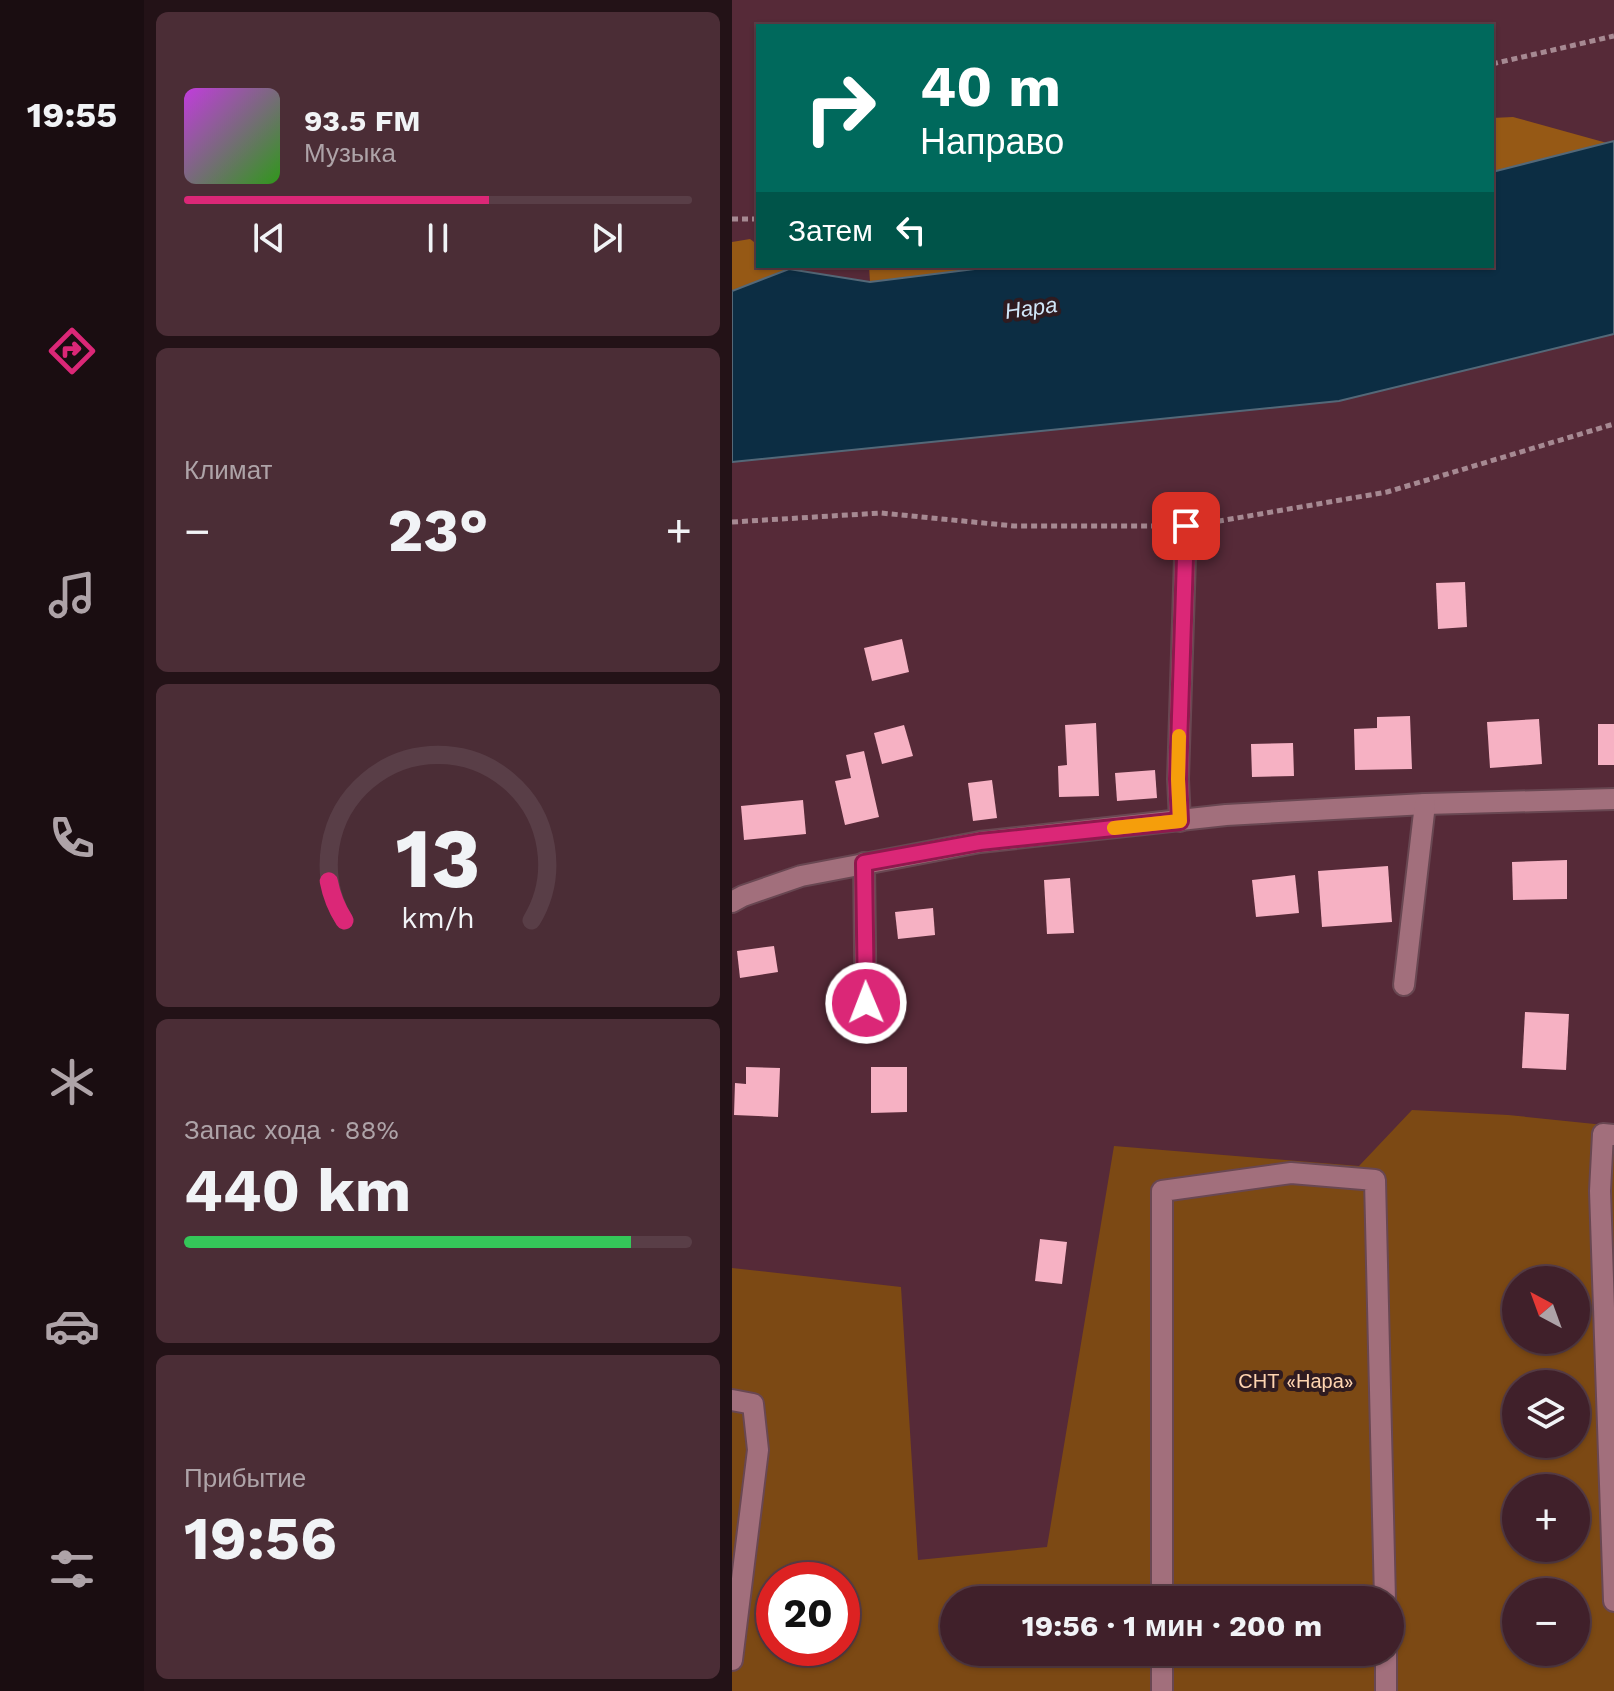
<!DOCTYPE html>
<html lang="ru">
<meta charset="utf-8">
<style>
body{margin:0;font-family:"Work Sans",sans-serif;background:#4b2d36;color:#f1f3f6;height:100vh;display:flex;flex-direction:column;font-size:30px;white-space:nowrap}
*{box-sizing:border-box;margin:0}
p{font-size:26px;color:#aea3a8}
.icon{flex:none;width:44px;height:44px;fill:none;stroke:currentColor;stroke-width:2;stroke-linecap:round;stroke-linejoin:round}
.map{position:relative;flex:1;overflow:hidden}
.drawer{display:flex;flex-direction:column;gap:12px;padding:12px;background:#231217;width:588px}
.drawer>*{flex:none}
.banner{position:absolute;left:24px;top:24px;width:738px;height:244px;border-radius:0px;box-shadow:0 2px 6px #0004,0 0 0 2px #593e47;background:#00695c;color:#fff;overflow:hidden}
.needle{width:52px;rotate:319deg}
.tools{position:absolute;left:770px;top:1266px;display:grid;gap:16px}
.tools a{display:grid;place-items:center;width:88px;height:88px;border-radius:50%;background:#40202a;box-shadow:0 2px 6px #0004,0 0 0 2px #593e47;font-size:40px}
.speed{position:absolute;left:24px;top:1562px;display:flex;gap:16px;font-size:40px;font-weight:700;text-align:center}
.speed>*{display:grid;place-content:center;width:104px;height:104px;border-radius:50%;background:#40202a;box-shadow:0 2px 6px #0004,0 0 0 2px #593e47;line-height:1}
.speed .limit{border:12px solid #d22;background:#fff;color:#111}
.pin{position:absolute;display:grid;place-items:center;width:68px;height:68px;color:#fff;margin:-34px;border-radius:16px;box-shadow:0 4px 12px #0006}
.me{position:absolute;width:88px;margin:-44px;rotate:359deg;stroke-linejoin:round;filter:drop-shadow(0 0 6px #0008)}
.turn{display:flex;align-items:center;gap:28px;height:168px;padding:0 32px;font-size:36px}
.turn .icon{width:104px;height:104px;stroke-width:2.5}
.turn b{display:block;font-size:56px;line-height:68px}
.then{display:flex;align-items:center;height:76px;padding:0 32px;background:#0003;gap:16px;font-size:30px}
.big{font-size:60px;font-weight:700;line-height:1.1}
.drawer .card{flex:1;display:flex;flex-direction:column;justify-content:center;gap:12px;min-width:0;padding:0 28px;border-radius:12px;background:#4b2d36}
.drawer .dial{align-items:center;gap:0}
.dial svg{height:208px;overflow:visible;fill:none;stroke:#593e47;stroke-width:7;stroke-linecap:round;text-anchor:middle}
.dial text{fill:#f1f3f6;stroke:none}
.song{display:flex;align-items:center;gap:24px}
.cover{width:96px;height:96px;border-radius:12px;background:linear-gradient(135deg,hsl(290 70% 55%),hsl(110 70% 35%))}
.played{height:8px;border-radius:4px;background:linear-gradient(90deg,#db2777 60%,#593e47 60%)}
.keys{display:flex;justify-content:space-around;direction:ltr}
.heat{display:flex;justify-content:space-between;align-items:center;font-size:44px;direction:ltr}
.charge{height:12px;border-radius:6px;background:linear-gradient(90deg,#34c759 88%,#593e47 0)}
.trip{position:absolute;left:208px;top:1586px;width:464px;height:80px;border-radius:40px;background:#40202a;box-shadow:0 2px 6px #0004,0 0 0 2px #593e47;font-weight:700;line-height:80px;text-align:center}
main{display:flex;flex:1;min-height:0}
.menu{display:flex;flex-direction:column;width:144px;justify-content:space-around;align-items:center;background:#1a0d11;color:#aea3a8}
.menu .icon{width:56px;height:56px}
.menu .current{color:#db2777}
.menu b{font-size:36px;color:#f1f3f6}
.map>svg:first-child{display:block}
.green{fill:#7c4914;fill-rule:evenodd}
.forest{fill:#965915}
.water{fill:#0c2d43;stroke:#546878;stroke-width:2}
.building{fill:#f6b1c3}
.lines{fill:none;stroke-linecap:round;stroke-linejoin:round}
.minor-casing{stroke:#694752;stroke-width:24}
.path{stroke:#a68992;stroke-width:5;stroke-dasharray:6 4;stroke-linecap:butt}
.minor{stroke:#a26f7c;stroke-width:20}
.route-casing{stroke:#8e194d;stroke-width:20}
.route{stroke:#db2777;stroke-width:14}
.slow{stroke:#f59e0b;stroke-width:14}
.labels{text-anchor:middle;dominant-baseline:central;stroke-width:8;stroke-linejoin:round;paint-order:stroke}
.park-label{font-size:20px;fill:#fed4b0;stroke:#2f1b20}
.water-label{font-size:22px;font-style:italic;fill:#d0e6f8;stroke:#2f1b20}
</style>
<main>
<nav class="menu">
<b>19:55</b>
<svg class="icon current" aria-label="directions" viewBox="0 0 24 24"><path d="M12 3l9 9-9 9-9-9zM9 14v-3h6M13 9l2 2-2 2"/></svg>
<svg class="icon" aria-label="music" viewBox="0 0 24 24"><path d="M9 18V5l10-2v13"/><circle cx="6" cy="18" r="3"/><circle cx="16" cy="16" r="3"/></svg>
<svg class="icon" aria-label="phone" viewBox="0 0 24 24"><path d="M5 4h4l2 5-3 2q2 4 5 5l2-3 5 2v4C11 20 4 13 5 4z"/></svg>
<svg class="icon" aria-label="climate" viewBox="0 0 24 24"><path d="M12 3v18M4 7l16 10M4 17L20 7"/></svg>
<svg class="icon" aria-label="car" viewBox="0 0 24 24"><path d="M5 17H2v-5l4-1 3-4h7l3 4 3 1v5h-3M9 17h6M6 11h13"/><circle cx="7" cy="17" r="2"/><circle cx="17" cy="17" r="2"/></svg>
<svg class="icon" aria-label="filters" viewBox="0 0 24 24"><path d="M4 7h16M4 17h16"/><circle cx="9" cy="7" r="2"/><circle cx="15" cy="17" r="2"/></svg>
</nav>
<section class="drawer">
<div class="card">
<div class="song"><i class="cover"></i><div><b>93.5 FM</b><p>Музыка</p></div></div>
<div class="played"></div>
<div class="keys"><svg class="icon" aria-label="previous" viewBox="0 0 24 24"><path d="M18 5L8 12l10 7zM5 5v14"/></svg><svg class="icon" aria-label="pause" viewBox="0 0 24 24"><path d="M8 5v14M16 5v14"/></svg><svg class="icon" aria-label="next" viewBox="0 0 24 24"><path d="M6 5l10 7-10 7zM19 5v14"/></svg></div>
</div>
<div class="card"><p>Климат</p>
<div class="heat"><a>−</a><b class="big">23°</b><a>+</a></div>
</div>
<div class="card dial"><svg viewBox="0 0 100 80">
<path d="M14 69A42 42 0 1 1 86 69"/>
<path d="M14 69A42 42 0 0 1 8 54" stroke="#db2777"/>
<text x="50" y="56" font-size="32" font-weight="700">13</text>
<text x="50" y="72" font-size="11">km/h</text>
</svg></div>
<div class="card"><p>Запас хода · 88%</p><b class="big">440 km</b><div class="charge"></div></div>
<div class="card"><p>Прибытие</p><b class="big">19:56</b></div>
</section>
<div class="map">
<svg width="882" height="1691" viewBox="0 0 882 1691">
<rect width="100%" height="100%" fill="#562a38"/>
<path class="green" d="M680,1110L776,1115L882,1126V1691H0V1268L169,1287L186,1560L315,1547L382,1146L627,1166ZM784,1280H844V1340H784ZM784,1384H844V1444H784ZM784,1488H844V1548H784ZM42,1580H110V1648H42ZM784,1592H844V1652H784ZM222,1600H658V1652H222Z"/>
<g class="forest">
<path d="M781,117L875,143L760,172V118Z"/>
<path d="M18,239L26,245V266H54L57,269L0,291V242Z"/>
<path d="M137,266H267L138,282Z"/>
</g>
<path class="water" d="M882,141V334L607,401L0,462V291L57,269L138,282L267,266H760V172Z"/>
<g class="building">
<path d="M733,582L735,627L706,629L704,583Z"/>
<path d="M170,639L177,672L140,681L132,648Z"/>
<path d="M678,716L680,769L623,770L622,729L645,728V717Z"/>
<path d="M807,719L810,764L758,768L755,722Z"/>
<path d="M364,723L367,796L327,797L326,766L335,765L333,725Z"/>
<rect x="866" y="724" width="16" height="41"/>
<path d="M172,725L181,756L150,764L142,733Z"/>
<path d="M561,743L562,776L520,777L519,744Z"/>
<path d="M132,751L147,817L113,825L103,781L119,778L114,755Z"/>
<path d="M423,770L425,798L385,801L383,773Z"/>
<path d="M260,780L265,818L241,821L236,783Z"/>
<path d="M71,800L74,834L12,840L9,806Z"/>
<path d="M835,860V899L781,900L780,862Z"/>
<path d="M656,866L660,922L590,927L586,871Z"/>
<path d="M563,875L567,913L524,917L520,880Z"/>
<path d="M338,878L342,933L315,934L312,880Z"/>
<path d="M201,908L203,935L166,939L163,912Z"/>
<path d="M42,946L46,972L8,978L5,951Z"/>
<path d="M793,1012L837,1014L834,1070L790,1068Z"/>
<path d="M14,1067L48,1068L46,1117L2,1115L3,1083L14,1084Z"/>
<path d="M139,1067H175V1112L139,1113Z"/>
<path d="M308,1239L335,1242L330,1284L303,1281Z"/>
</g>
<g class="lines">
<g class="minor-casing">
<g id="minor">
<path d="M448,821L446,779L454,526"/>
<path d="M132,863L134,1032"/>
<path d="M0,902L11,896L69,876L248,842L494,815L693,804L882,799"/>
<path d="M672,985L693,804"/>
<path d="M882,1135L871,1134L868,1191L882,1601"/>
<path d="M0,1400L21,1404L26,1450L0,1660"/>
<path d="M430,1600V1191L559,1173L643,1180L653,1600"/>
<path d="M430,1652V1691"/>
<path d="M654,1652V1691"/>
</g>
</g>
<g class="path">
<path d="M760,64L882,36"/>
<path d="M0,219H26"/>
<path d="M0,522L149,513L282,526H434"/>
<path d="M476,523L655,492L882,424"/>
</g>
<use href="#minor" class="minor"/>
</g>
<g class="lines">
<g class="route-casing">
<path id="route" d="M134,1003L132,863L248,842L448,821L446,779L454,526"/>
</g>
<use href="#route" class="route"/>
<path class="slow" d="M382,828L448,821L446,779L447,736"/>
</g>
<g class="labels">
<g class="park-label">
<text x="564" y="1381">СНТ «Нара»</text>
</g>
<g class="water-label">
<text transform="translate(299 308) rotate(-8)">Нара</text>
</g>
</g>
</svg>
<div class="tools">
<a><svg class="needle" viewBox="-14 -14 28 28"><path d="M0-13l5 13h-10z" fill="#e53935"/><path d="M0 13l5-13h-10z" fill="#aea3a8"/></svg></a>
<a><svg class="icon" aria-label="layers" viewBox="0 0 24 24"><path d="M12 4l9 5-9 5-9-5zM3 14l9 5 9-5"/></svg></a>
<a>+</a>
<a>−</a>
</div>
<div class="speed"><div class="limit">20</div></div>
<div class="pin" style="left:454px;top:526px;background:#d93025"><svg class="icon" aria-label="arrive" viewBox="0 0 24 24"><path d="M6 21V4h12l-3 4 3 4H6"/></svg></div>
<svg class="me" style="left:134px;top:1003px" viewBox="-20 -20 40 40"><circle r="17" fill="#db2777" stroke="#fff" stroke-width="3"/><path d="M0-11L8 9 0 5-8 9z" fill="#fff"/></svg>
<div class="trip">19:56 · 1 мин · 200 m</div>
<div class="banner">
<div class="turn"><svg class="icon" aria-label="right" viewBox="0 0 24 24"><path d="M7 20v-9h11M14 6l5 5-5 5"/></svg><div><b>40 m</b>Направо</div></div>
<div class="then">Затем<svg class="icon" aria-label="left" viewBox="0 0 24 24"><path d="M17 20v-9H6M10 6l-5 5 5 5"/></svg></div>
</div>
</div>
</main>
